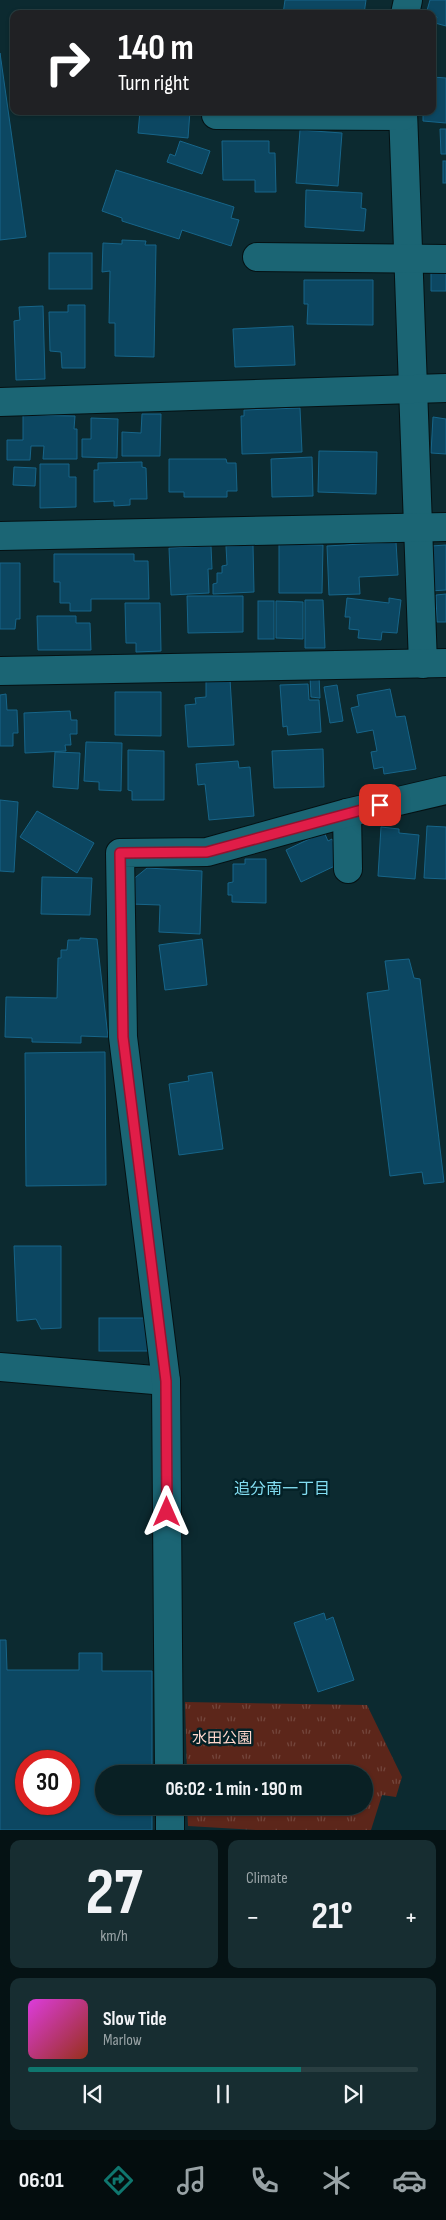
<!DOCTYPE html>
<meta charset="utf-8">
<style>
body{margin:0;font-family:"Sofia Sans Condensed","Noto Sans JP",sans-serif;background:#172d31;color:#f1f3f6;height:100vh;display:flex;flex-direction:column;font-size:19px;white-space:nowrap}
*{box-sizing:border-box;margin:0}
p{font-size:16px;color:#99a3a6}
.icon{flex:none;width:28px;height:28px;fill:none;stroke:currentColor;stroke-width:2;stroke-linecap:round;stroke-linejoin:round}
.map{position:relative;height:1830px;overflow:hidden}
.sheet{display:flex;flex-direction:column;gap:10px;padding:10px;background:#051214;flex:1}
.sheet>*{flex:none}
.hud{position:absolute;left:10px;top:10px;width:426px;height:105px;border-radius:10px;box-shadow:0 1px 4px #0004,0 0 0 1px #293e41;background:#202124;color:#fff;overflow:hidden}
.speed{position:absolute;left:15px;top:1750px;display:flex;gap:10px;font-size:25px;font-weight:700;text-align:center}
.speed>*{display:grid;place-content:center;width:65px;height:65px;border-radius:50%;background:#092024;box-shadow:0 1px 4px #0004,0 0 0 1px #293e41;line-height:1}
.speed .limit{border:8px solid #d22;background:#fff;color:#111}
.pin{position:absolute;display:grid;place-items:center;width:42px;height:42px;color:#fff;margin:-21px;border-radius:10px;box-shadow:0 2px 8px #0006}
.me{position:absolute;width:55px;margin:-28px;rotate:0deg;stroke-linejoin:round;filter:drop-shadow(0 0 4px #0008)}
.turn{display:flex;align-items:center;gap:18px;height:105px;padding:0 25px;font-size:22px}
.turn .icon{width:65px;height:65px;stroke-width:2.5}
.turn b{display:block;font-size:35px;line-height:42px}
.big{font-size:38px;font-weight:700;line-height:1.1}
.sheet .widget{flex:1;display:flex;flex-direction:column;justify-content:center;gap:8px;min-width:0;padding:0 18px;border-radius:10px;background:#172d31}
.sheet .dial{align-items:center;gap:0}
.dial b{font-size:65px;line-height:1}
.song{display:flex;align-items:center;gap:15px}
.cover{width:60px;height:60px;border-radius:8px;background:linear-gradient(135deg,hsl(300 70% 55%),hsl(10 70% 35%))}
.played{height:5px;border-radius:2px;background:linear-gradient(90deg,#0f766e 70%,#293e41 70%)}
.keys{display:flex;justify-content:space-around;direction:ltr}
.heat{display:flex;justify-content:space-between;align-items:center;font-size:28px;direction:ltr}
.sheet .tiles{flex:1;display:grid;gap:10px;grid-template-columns:1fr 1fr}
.widget:last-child{grid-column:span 2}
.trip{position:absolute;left:95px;top:1765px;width:278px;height:50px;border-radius:25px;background:#092024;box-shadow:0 1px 4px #0004,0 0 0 1px #293e41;font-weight:700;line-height:50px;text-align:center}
.dock{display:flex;height:80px;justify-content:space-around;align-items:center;background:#040d0e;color:#99a3a6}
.dock .icon{width:35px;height:35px}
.dock .active{color:#0f766e}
.dock b{font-size:22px;color:#f1f3f6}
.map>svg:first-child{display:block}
.park{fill:url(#park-tufts)}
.building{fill:#0c4762;stroke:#176589;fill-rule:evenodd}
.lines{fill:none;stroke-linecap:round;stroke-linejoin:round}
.minor-casing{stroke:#051113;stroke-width:30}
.minor{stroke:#1b6574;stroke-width:28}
.route-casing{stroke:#92132f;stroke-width:12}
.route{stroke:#e11d48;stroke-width:9}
.labels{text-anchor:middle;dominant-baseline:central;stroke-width:5;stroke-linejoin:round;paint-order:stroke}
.park-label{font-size:15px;fill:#ffd6cc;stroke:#032026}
.neighbourhood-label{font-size:16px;fill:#82ddf1;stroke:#032026}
</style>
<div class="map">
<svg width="446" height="1830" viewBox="0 0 446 1830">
<defs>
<pattern id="park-tufts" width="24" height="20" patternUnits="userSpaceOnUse" patternTransform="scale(1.25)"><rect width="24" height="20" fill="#5c261a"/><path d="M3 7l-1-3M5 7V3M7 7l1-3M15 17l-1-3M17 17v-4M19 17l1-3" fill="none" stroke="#73463c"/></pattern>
</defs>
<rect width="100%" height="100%" fill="#0c2a30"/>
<path class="park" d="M185,1702L367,1705L402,1777L396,1797L382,1795L371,1830H256L188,1826L187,1806H364V1774H187Z"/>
<g class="building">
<path d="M285,0H366L364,14H283Z"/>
<path d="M430,0H446V26L435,23L437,17L432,14H426Z"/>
<path d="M0,53L26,237L0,240Z"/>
<path d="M432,77L446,78V123L423,121V111H432Z"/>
<path d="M140,111H190L188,138L138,133Z"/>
<path d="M440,129H446V154H441Z"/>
<path d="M300,130L342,133L338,186L296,183Z"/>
<path d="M180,141L210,151L202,174L167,162L170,154L175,156Z"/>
<path d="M222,141H269V153H275L276,192H255V180H223Z"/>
<rect x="443" y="161" width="3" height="22"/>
<path d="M116,170L234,207L231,218L239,220L231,246L182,230L179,239L122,221V218L102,211Z"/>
<path d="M306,190L362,193L361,208L366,209L364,231L305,227Z"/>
<path d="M122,240L146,241L145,245H156L154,357L115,356V323H109L110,271L102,272L103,243L122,244Z"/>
<rect x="49" y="253" width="43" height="36"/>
<path d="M431,270L446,271V291H431Z"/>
<path d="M304,280H373V325L307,324L308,304H304Z"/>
<path d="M68,305H85V368H62L61,352L50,351L49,312H68Z"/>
<path d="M43,306L45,379L16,380L14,321L20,320L19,307Z"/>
<path d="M293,326L295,365L235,367L233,329Z"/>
<path d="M300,408L302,452L242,454L241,416H244V410Z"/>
<path d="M142,414H161L160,456H122V432L141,433Z"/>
<path d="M23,415L75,416L74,429H77V459H43L44,446H31L30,460H7V440H23Z"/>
<path d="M433,417L446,419V454L431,453Z"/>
<path d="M91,418L118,419L117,458L82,457V439H91Z"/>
<path d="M319,451L377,452L376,494L318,492Z"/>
<path d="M312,457L313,496L272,497L271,459Z"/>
<path d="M169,459H226L227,463H236L237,491H227V497H184V492H169Z"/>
<path d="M142,462V467L146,468L147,499H130V505L114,506V501L94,502V470H98V463Z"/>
<path d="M40,464H69V477H76V507L40,508Z"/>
<path d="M14,467L36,468L35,486L13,485Z"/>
<path d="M396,542L398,575L359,577L360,594L329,595L327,546Z"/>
<path d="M279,544L323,545L322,593H279Z"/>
<path d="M253,545L254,592L213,594V584L217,583V573H222V566L227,565L226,546Z"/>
<path d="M446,545V590L430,591L431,546Z"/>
<path d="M211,546L212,569H208L209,593L171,595L169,548Z"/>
<path d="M54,554H134V561H148L149,599H91V611H70V603H60V582H54Z"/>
<path d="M0,563H20V619H16L15,629H0Z"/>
<path d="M446,594V622H437L436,595Z"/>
<path d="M187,596H243V632L188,633Z"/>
<path d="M347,598L389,603V598L401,600L397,633L382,632L381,640L358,638L359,630L349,629L350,617H345Z"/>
<path d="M305,600H323L325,648H305Z"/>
<rect x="258" y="601" width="16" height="38"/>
<path d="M276,601L303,602V639L276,638Z"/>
<path d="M125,603H160L161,651L136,652V643H126Z"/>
<path d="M37,616H76V623H90L91,650H38Z"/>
<path d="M310,676H319L320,698L311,697Z"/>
<path d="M230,679L234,745L188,747L185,705L196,704L195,698L206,697V681Z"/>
<path d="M308,684L309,700H319L321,732L288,735L287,726L283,727L280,685Z"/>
<path d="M337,685L343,721L330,723L324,687Z"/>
<path d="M390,689L396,717L405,716L416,769L384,774L383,767L374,769L371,752L377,751L373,730L357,733L351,708L359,706L357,695Z"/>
<path d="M115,692H161V736L115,735Z"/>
<path d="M6,694L7,710H17L18,733H13V746H0V695Z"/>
<path d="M70,711L71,720H77V734H70L71,745H65L66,751L25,753L24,713Z"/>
<path d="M86,742L122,743L121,791L99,790V782L84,781Z"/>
<path d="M323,749L324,787L274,788L272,751Z"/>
<path d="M128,750L164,751V800H132V791L128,790Z"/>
<path d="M55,752L80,753L78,789L53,787Z"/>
<path d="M238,761L239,768L250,767L254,816L209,820L205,784L198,785L196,764Z"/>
<path d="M0,800L18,802L14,872L0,871Z"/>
<path d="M37,811L94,843L77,873L20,837Z"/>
<path d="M427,826L446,827V879L424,878Z"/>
<path d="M381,827L399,829V833L419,835L415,879L378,876Z"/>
<path d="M324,832L328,841L332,839L341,857L339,864L301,882L286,850Z"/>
<path d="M245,859H266V903L232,902V895H228V883L233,882V864H245Z"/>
<path d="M147,868L202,871L200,934L159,932L160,905L130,904L131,881Z"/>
<path d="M42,877L92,878L90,915L41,914Z"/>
<path d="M80,938L97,939L108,1037L81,1036V1043L32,1042V1038L5,1037L6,997L57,998L58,958H61V950H67L68,940H80Z"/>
<path d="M202,939L207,985L165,990L159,945Z"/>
<path d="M409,959L414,978L420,979L444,1182L424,1184L422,1172L390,1176L367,993L389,990L385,961Z"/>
<path d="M105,1052L106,1185L26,1186L25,1053Z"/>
<path d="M212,1072L223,1149L179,1155L169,1084L189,1081L188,1076Z"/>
<path d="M14,1246H61V1328L41,1329L36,1319L17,1321Z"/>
<rect x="99" y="1318" width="49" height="33"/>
<path d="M324,1613L326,1620L333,1617L354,1680L318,1692L294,1623Z"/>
<path d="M0,1640H6L7,1670H79V1653H102V1671H152V1774H104V1806H152V1830H0ZM26,1761H69V1804H26Z"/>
</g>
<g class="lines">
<g class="minor-casing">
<g id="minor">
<path d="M405,14L408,0"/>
<path d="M403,111L423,664"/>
<path d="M216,115L403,116"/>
<path d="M257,257L446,259"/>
<path d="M0,402L446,388"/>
<path d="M0,536L446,527"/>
<path d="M0,671L446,663"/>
<path d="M347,813L348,869"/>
<path d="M0,1367L166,1381"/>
<path d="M169,1774L166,1381L123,1037L120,853L207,852L347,813L446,790"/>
<path d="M170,1806V1830"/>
</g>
</g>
<use href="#minor" class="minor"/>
</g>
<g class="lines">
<g class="route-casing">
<path id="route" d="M167,1512L166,1381L123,1037L120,853L207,852L380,805"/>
</g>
<use href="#route" class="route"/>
</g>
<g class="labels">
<g class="park-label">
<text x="222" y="1738">水田公園</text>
</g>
<g class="neighbourhood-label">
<text x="282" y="1489">追分南一丁目</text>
</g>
</g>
</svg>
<div class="speed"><div class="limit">30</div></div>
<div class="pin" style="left:380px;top:805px;background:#d93025"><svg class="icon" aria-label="arrive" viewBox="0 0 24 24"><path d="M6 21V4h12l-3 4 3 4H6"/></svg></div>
<svg class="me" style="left:167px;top:1512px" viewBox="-20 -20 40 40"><path d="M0-17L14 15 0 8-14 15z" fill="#e11d48" stroke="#fff" stroke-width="4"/></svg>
<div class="trip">06:02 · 1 min · 190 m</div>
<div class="hud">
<div class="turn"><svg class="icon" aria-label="right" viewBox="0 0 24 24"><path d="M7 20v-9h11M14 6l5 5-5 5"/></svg><div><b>140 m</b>Turn right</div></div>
</div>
</div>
<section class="sheet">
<div class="tiles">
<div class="widget dial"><b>27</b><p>km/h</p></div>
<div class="widget"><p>Climate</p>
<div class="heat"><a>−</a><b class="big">21°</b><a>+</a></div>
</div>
<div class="widget">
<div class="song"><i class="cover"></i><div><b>Slow Tide</b><p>Marlow</p></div></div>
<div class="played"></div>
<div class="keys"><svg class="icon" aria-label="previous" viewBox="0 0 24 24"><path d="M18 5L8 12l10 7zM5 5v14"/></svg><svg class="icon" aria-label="pause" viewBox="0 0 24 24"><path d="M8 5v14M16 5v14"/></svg><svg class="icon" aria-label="next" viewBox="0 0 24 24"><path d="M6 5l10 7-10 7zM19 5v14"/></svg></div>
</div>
</div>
</section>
<nav class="dock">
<b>06:01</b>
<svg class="icon active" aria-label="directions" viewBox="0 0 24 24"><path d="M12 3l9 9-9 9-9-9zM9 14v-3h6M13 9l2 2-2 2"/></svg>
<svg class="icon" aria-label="music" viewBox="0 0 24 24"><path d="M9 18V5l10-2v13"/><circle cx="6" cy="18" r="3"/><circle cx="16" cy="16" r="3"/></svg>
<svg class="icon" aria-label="phone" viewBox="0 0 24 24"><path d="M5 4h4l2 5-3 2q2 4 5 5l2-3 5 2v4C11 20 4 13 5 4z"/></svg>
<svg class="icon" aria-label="climate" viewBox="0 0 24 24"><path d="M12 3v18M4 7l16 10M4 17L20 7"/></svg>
<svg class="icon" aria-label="car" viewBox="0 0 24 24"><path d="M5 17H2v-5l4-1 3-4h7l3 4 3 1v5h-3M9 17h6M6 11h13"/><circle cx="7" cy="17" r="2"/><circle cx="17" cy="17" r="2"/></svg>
</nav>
